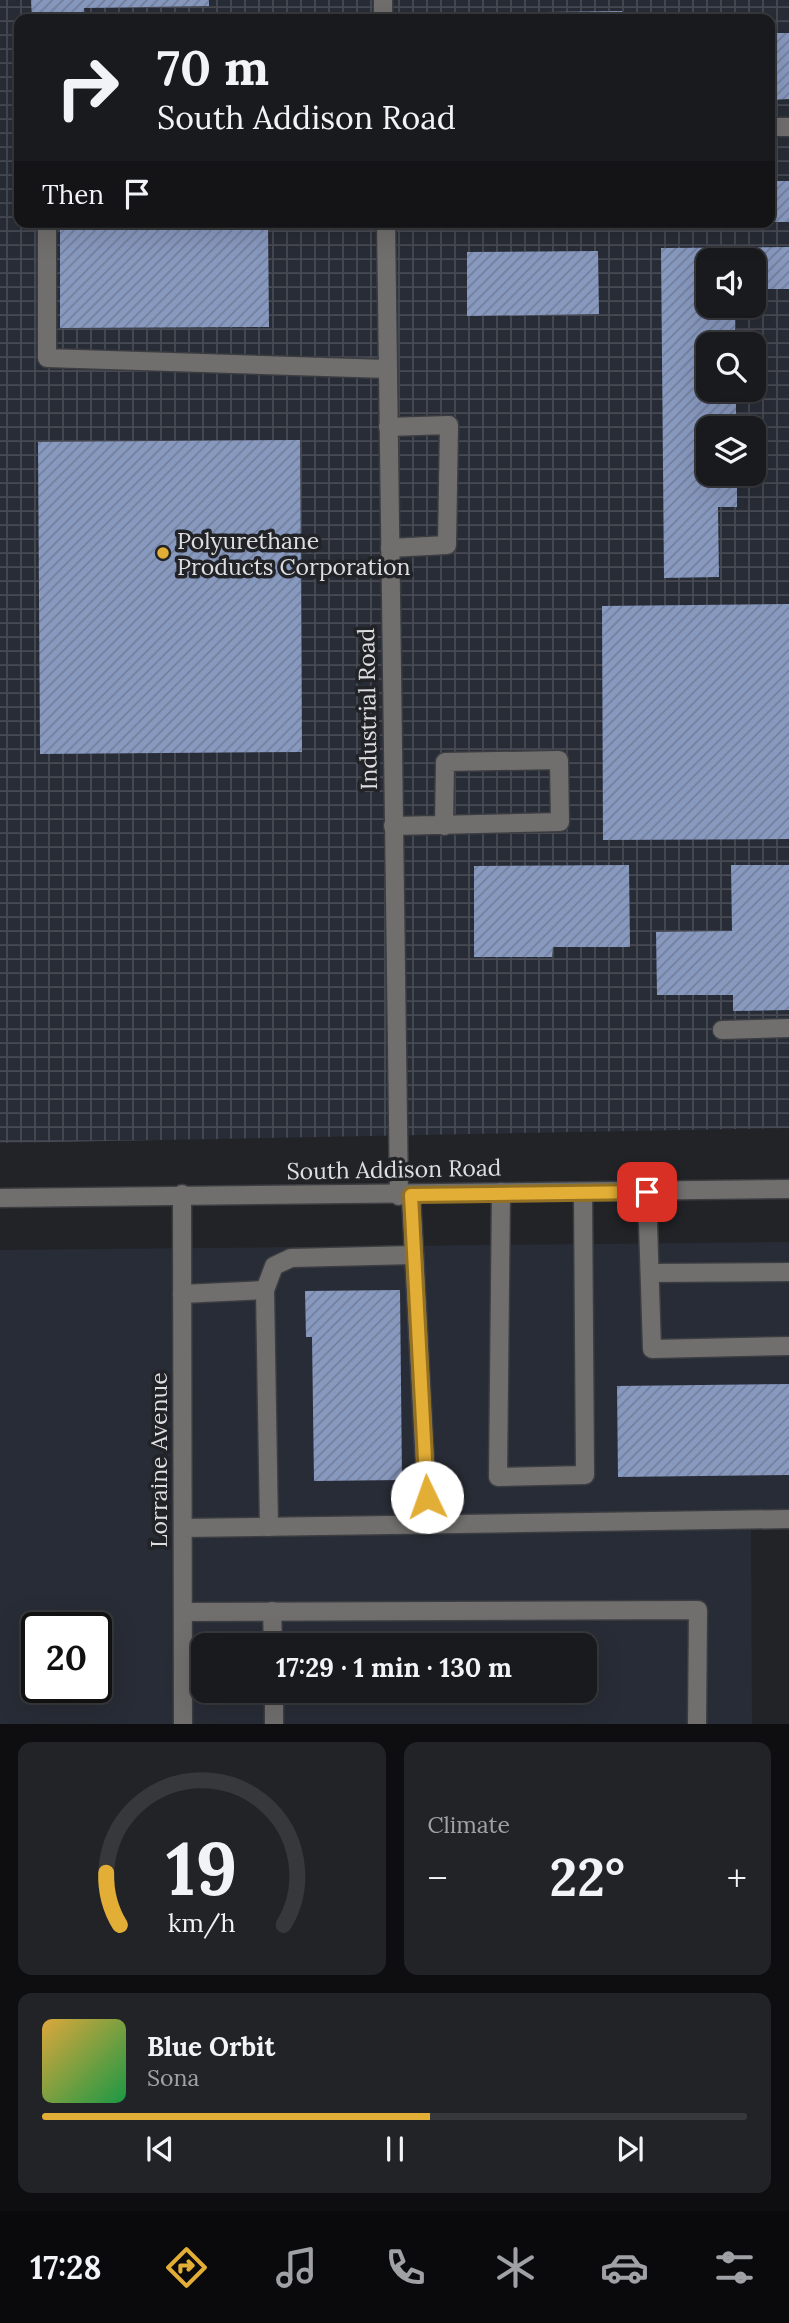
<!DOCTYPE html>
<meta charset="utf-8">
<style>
body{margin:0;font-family:Lora,serif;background:#222326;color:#f1f3f6;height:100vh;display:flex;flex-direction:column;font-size:26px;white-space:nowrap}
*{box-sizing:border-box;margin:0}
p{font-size:23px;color:#9fa1a4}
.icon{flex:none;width:38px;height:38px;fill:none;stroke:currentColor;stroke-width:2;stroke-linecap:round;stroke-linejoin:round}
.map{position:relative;height:1724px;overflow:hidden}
.sheet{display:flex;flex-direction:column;gap:18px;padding:18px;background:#0e0e10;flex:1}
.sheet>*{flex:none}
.hud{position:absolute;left:14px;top:14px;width:761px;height:214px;border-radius:14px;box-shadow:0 7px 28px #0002,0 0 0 2px #37383b;background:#191a1d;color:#f1f3f6;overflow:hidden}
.fabs{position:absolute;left:696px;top:248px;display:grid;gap:14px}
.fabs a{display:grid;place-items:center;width:70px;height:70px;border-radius:14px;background:#191a1d;box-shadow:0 7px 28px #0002,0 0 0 2px #37383b;font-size:35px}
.speed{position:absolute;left:21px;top:1612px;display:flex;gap:14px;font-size:35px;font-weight:700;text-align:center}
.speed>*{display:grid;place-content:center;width:91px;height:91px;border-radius:50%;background:#191a1d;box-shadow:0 7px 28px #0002,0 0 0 2px #37383b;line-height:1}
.speed .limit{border:4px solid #111;border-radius:10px;background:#fff;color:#111}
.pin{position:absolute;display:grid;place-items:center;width:60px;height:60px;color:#fff;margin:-30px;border-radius:14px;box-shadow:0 4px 10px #0006}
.me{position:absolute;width:77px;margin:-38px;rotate:357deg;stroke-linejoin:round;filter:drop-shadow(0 0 5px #0008)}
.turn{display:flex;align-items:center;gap:24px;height:147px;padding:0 28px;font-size:32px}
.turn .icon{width:91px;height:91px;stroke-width:2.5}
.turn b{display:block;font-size:49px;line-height:60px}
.then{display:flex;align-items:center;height:66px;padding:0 28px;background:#0003;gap:14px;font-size:26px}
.big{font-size:52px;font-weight:700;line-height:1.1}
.sheet .tile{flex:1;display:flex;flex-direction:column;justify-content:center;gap:10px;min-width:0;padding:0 24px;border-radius:14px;background:#222326}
.sheet .dial{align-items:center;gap:0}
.dial svg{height:182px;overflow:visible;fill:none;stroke:#37383b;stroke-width:7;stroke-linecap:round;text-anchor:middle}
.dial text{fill:#f1f3f6;stroke:none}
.song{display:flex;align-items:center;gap:21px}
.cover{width:84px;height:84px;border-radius:10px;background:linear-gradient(135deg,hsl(40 70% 55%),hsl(140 70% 35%))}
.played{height:7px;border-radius:4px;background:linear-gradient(90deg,#e3ae35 55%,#37383b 55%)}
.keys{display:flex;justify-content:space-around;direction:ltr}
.heat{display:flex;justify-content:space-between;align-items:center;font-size:38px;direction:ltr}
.sheet .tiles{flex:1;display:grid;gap:18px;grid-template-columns:1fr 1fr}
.tile:last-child{grid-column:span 2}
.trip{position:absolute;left:191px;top:1633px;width:406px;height:70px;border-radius:14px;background:#191a1d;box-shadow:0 7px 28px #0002,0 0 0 2px #37383b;font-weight:700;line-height:70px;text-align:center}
.dock{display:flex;height:112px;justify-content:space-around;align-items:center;background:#0a0a0c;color:#9fa1a4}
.dock .icon{width:49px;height:49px}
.dock .active{color:#e3ae35}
.dock b{font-size:32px;color:#f1f3f6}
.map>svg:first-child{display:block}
.built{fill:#282c36;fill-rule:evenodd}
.industrial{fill:url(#industrial-grid);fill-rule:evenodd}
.building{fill:url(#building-hatch)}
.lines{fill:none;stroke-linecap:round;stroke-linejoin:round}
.minor-casing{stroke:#3b3d41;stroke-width:21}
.minor{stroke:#706f6d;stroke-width:18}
.route-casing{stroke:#947122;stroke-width:18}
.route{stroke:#e3ae35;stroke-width:12}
.poi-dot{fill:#e3ae35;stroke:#212327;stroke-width:2.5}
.labels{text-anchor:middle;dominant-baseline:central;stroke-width:7;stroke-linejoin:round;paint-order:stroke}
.poi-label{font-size:23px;fill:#dddee1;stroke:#212327;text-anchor:start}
.street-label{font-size:23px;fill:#dddee1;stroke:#212327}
</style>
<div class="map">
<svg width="789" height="1725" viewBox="0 0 789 1725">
<defs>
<pattern id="industrial-grid" width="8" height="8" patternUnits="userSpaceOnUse" patternTransform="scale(1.75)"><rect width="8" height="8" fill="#282c36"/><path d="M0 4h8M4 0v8" fill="none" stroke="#474a53"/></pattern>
<pattern id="building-hatch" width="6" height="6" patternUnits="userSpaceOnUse" patternTransform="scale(1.75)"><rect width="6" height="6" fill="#8899c0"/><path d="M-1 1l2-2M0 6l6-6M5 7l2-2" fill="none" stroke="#737f9b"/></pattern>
</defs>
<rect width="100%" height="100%" fill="#212327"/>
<path class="built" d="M789,1242V1525L751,1526L752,1724H0V1250ZM37,1628H96V1687H37ZM203,1645H584V1690H203Z"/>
<path class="industrial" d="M0,0H789V1128L0,1143ZM19,19H770V222H19ZM709,261H754V306H709ZM709,345H754V390H709ZM709,429H754V474H709Z"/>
<g class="building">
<path d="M31,0H209V6L84,8L85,19H32Z"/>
<path d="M622,11V19H465V13Z"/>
<path d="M770,33H789V99L770,100Z"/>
<rect x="770" y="181" width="19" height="41"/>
<path d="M60,222H268L269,327L60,328Z"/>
<path d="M468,222H588V225L468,226Z"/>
<path d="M789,247V289H754V261H709V306H735V345H709V390H736V429H709V474H737V507H718L719,577L664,578L661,248Z"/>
<path d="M598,251L599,314L467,316V252Z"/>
<path d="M300,440L302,752L40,754L38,442Z"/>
<path d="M789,604V839L603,840L602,606Z"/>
<path d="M629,865L630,947H553L552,957H474V866Z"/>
<path d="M731,865H789V1010L733,1011V995H657L656,932L732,931Z"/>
<path d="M400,1290L402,1480L314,1481L312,1337H306L305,1291Z"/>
<path d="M789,1384V1475L618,1477L617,1386Z"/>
</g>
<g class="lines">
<g class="minor-casing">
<g id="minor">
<path d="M383,0V19"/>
<path d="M770,127H789"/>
<path d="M47,222V358L387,369"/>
<path d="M386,222L399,1196"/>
<path d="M388,427L449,425L447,545L390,548"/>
<path d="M393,826L560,822L559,760L445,762L444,826"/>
<path d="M722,1030L789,1028"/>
<path d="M501,1192L498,1477L585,1475L583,1193"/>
<path d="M647,1192L652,1349L789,1346"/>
<path d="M182,1194L183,1725"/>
<path d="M411,1195L428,1524"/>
<path d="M0,1198L789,1189"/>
<path d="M650,1273L789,1272"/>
<path d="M182,1294L265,1290"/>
<path d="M269,1527L265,1290L274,1266L291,1258L414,1255"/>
<path d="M183,1528L789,1519"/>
<path d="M272,1611L273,1645"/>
<path d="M183,1612L698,1610L697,1725"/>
<path d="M274,1690V1725"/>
</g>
</g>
<use href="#minor" class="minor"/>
</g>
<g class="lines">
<g class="route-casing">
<path id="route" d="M427,1497L411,1195L647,1192"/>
</g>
<use href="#route" class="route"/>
</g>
<circle class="poi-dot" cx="163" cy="553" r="7"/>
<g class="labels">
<g class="poi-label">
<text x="177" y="540">Polyurethane<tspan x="177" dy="26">Products Corporation</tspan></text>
</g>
<g class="street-label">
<text transform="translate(367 709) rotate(-91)">Industrial Road</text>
<text transform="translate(394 1169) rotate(-1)">South Addison Road</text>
<text transform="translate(158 1460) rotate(-90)">Lorraine Avenue</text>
</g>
</g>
</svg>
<div class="fabs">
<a><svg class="icon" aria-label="sound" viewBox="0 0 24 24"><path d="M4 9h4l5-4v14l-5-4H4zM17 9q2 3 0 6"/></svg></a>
<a><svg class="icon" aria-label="search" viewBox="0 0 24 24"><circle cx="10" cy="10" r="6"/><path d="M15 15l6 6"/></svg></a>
<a><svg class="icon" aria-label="layers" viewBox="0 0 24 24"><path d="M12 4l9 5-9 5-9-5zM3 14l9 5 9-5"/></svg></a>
</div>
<div class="speed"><div class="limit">20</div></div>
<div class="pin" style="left:647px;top:1192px;background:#d93025"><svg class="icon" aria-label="arrive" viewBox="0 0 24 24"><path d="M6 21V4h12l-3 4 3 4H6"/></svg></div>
<svg class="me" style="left:427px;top:1497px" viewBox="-20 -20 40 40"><circle r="19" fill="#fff"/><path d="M0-13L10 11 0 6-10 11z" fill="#e3ae35"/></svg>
<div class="trip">17:29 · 1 min · 130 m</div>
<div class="hud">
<div class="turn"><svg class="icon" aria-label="right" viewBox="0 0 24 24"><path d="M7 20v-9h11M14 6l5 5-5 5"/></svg><div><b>70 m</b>South Addison Road</div></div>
<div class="then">Then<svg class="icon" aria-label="arrive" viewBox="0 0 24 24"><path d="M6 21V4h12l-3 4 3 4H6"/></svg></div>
</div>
</div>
<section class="sheet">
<div class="tiles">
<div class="tile dial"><svg viewBox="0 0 100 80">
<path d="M14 69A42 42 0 1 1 86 69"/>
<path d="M14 69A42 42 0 0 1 8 46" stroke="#e3ae35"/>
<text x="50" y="56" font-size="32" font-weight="700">19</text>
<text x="50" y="72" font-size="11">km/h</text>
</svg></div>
<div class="tile"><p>Climate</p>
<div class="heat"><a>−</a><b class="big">22°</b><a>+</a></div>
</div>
<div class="tile">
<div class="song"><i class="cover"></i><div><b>Blue Orbit</b><p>Sona</p></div></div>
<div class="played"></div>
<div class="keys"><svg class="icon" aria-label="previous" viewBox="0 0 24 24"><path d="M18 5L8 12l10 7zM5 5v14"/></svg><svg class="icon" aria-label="pause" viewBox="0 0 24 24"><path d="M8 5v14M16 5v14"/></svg><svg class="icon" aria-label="next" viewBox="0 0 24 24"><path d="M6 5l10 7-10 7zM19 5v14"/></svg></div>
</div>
</div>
</section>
<nav class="dock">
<b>17:28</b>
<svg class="icon active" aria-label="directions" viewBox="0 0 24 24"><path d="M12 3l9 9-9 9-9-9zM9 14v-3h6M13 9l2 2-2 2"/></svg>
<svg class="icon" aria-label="music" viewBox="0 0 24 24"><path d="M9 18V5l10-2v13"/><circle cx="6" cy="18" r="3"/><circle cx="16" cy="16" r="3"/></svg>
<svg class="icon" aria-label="phone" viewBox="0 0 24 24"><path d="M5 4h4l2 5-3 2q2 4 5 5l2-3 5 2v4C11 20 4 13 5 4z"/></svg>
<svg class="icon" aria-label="climate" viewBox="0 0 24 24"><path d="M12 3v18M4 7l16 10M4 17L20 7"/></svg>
<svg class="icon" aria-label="car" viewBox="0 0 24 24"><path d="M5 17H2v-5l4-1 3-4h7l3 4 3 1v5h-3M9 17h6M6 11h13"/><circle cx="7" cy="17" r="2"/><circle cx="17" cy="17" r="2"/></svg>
<svg class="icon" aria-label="filters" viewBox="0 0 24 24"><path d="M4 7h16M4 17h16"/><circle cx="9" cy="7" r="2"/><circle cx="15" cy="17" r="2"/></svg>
</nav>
